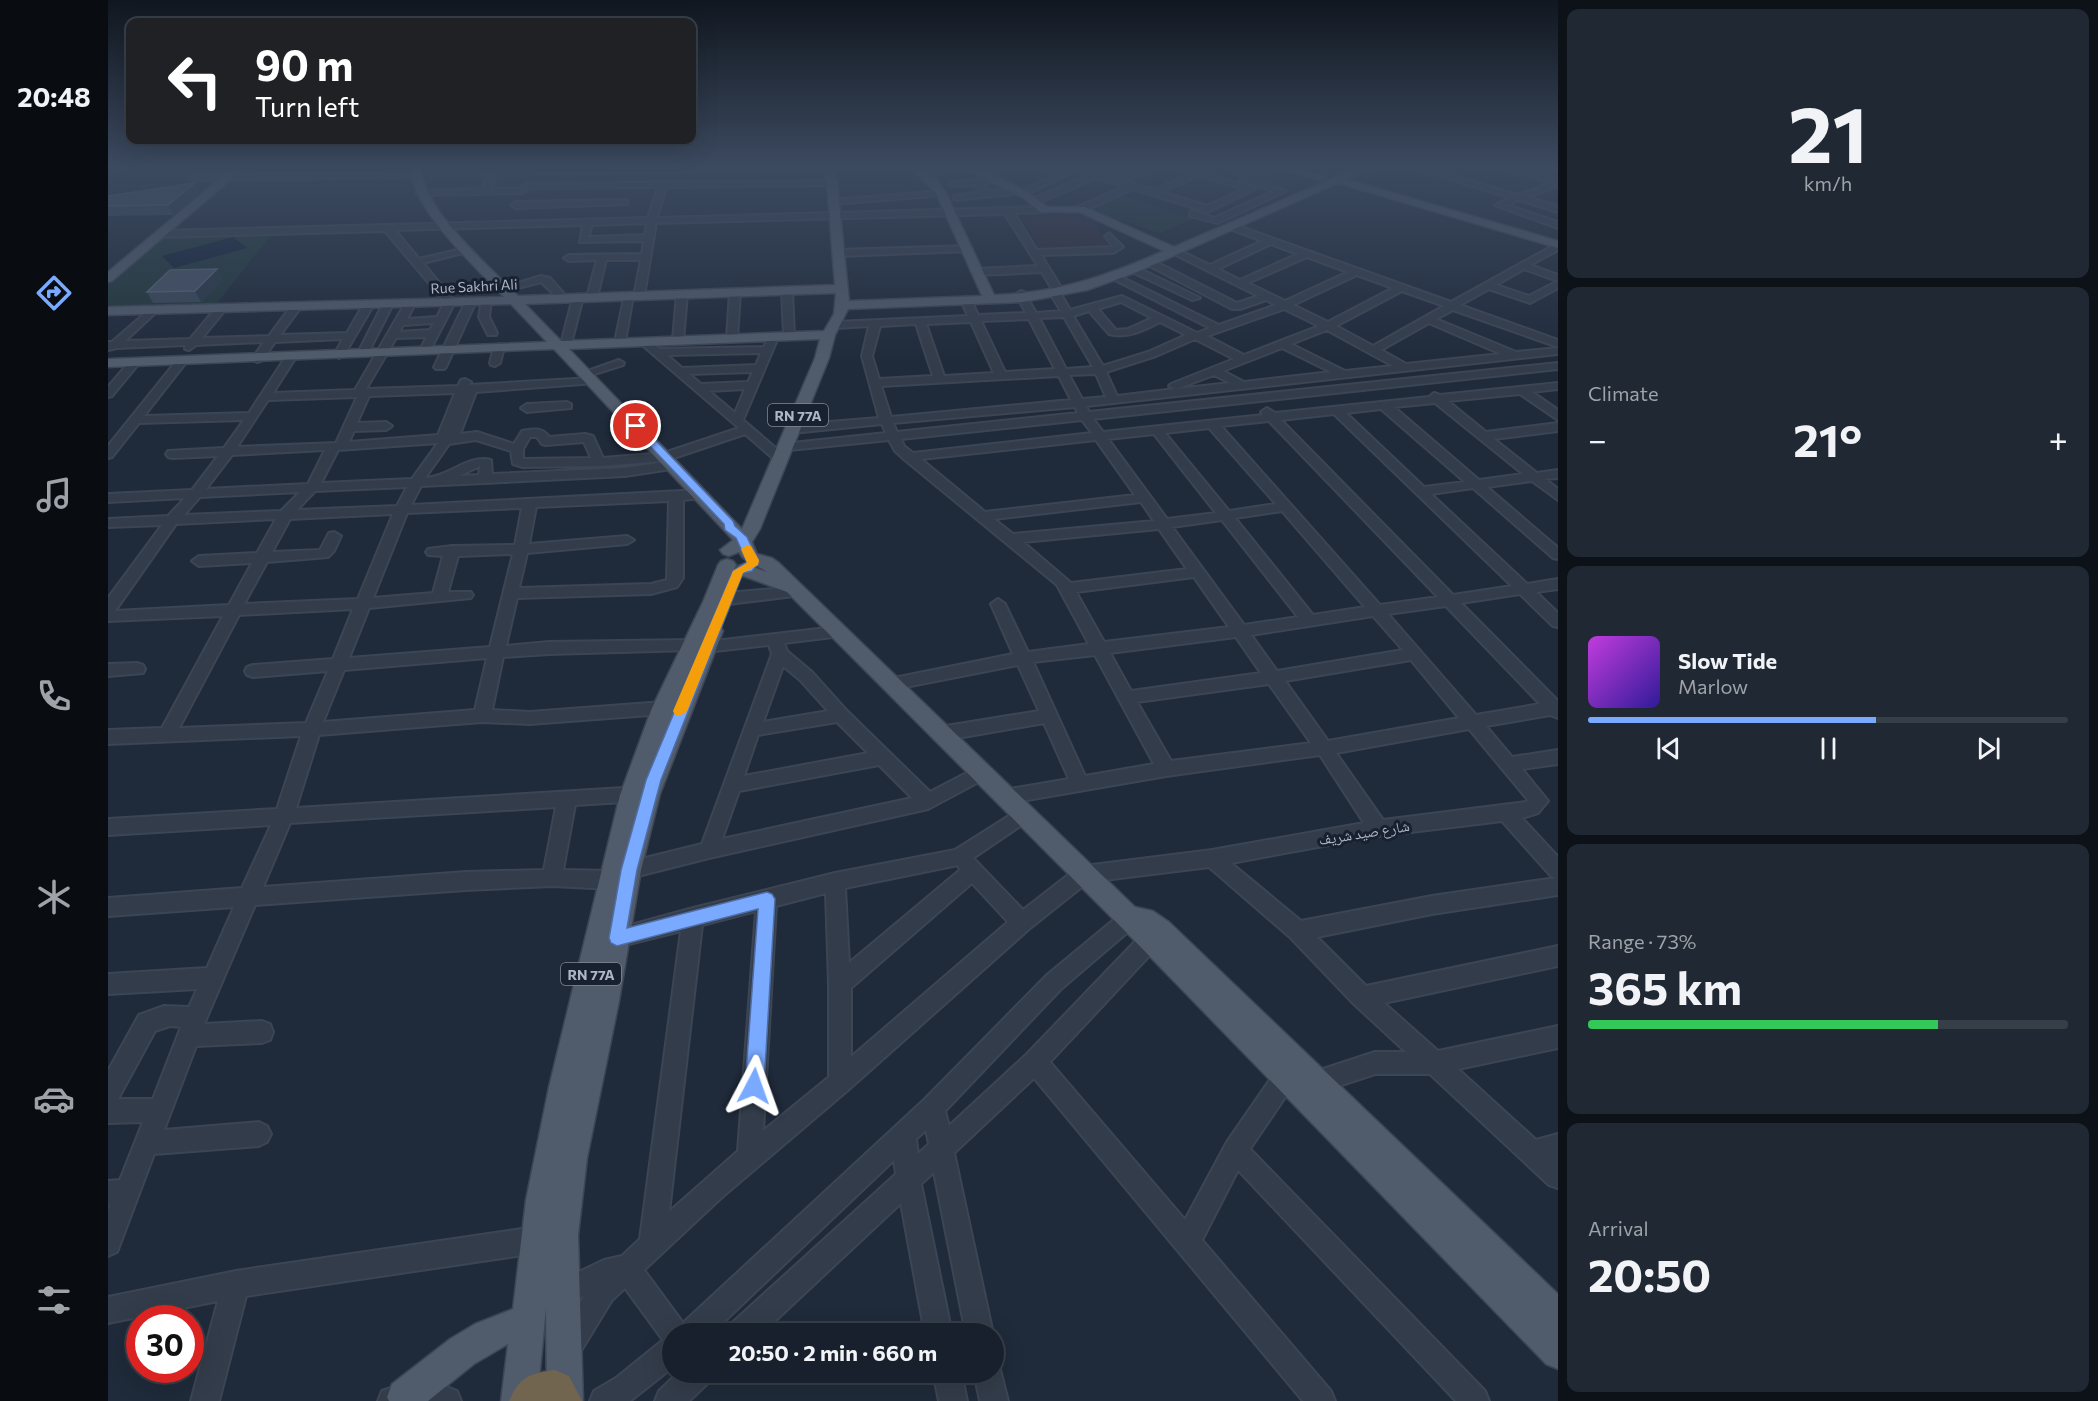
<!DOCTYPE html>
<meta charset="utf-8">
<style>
body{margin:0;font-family:Commissioner,"Noto Naskh Arabic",sans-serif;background:#202834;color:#f1f3f6;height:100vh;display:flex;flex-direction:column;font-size:22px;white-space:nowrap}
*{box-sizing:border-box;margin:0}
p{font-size:20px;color:#9ea3a9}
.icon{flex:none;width:33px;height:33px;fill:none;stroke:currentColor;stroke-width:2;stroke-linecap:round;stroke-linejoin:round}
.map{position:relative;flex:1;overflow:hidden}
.side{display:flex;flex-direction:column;gap:9px;padding:9px;background:#0d1218;width:540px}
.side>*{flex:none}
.hud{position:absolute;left:18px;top:18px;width:570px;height:126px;border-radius:12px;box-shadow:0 6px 24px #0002,0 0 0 2px #363e48;background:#202124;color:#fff;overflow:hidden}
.speed{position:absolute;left:18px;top:1305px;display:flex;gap:12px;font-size:30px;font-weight:700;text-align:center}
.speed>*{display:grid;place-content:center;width:78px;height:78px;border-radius:50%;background:#17202c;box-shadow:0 6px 24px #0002,0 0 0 2px #363e48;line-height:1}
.speed .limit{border:9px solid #d22;background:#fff;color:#111}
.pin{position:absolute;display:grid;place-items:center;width:51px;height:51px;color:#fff;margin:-26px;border:3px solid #fff;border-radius:50%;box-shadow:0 2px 6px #0007}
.me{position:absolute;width:66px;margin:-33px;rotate:4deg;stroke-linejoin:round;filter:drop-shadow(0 0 4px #0008)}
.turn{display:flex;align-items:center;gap:21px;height:126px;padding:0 30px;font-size:27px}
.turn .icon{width:78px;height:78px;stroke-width:2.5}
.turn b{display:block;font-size:42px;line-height:51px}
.big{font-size:45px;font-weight:700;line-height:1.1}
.side .tile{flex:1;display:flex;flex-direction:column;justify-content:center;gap:9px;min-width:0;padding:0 21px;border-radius:12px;background:#202834}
.side .dial{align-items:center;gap:0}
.dial b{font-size:78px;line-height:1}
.song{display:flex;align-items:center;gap:18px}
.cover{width:72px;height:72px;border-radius:9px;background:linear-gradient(135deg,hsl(290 70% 55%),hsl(250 70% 35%))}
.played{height:6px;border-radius:3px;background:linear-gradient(90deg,#7aaaff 60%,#363e48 60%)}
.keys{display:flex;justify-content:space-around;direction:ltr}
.heat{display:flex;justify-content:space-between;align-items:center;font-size:33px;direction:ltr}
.charge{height:9px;border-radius:4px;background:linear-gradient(90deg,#34c759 73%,#363e48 0)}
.trip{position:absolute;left:554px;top:1323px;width:342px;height:60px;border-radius:30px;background:#17202c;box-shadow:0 6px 24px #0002,0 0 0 2px #363e48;font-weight:700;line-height:60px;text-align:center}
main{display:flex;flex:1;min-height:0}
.tabs{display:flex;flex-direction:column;width:108px;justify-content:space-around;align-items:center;background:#090d12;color:#9ea3a9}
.tabs .icon{width:42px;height:42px}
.tabs .active{color:#7aaaff}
.tabs b{font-size:27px;color:#f1f3f6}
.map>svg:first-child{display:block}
.medical{fill:#2e2b3b}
.green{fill:#21373b}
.water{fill:#122138}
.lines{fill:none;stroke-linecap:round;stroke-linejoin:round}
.minor-casing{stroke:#3c4554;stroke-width:4}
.major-casing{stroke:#3c4554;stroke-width:3}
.highway-casing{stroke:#3d4655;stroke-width:3}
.minor{fill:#333c4a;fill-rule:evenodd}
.major{fill:#505b6b;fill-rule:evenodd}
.highway{fill:#71654f;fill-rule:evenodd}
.wall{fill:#3a4659}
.shaded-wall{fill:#2a3648}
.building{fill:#465265;stroke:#566274;stroke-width:1.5}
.route{fill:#7aaaff;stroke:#4f6ea6;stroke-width:1.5}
.slow{fill:#f59e0b}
.labels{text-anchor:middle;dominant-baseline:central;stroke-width:6;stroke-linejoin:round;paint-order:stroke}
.far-street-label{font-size:14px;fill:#adb6c7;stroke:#18212f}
.shield{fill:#18212f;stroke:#808999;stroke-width:1.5}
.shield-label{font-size:14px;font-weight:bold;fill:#adb6c7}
.street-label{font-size:15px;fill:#adb6c7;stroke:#18212f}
</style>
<main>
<nav class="tabs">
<b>20:48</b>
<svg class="icon active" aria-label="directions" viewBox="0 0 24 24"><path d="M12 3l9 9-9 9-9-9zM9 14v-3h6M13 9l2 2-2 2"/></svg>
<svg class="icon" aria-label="music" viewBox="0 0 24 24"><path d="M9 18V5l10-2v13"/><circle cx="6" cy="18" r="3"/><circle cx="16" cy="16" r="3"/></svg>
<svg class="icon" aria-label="phone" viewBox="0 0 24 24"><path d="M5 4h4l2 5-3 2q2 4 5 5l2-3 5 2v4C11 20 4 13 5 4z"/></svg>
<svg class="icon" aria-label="climate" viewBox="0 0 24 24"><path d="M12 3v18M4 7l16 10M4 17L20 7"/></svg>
<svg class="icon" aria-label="car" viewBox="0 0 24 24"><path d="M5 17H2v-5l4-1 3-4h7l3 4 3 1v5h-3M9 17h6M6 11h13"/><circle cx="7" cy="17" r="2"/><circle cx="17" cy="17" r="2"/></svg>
<svg class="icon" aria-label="filters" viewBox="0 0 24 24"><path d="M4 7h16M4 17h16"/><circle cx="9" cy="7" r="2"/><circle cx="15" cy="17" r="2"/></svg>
</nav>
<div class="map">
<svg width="1450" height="1401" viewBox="0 0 1450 1401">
<rect width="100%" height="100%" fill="#1f2a3a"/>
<path class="medical" d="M968,212L983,218L1002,247L932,248L913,217Z"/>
<g class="green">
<path d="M1113,168H1169L1201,176L1173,188L1111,170Z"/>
<path d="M1015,196L1087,218L1052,233L991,213L988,207Z"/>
<path d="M164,234L105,308L0,310V284L58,235Z"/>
</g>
<path class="water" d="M125,237L139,248L66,268L54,256Z"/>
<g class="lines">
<g class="minor-casing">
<g id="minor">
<path d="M2,168H11L0,175Z"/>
<path d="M382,168H390L383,189H415L419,191L415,193L312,195L308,193L312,191L375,189Z"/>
<path d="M478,168H723L719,170L425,173L421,171L425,169Z"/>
<path d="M837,168H864L814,175L810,173Z"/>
<path d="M933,168H945L960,174L915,196L912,193L849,200H846V196L873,192L866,185L844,186L840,184L844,182L879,179L883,181L882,183L874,184L881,191L909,189L912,192L949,174Z"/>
<path d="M966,168L991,172L1006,178L1027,173L1019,168H1030L1037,171V175L1014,180L1046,190L1083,173L1070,168L1090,170L1095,169L1099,171L1098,173L1147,189L1100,212L1025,189L976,211H970V207L1017,186L989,178L930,203H924V199L981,175L966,171ZM1091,176L1136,189L1099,206L1054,192Z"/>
<path d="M1305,168H1318L1410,195L1443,183L1392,168H1406L1450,180V186L1419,197L1450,206V212L1411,200L1399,205L1450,222V228L1387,205L1403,198Z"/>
<path d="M1445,168H1450V170H1446Z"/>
<path d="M308,173H311V177L84,180L80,178L84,176Z"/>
<path d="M1131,177L1178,191L1110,223L1082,216V212L1085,211L1106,218L1166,191L1131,181Z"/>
<path d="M724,181H727V185L558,187L549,218L936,207L940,210L939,212L906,213L929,250L1003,247L1005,246L997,236L1001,233L1015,247L1005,253L933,255L954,289L951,291L962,310L1014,296L1089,333L1102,328L1001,277L1009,275L1111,325L1168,305L1158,300L1132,309H1124L1038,264V260H1044L1129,303L1150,296L1060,251L1068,249L1102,265L1154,241L1119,228L1118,226L1122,223L1343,302L1450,243V250L1422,265L1450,275V281L1416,269L1388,285L1421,296L1450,281V288L1422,303L1381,289L1352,305L1450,340V347L1345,310L1328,319L1408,352L1450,348V354L978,406L981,412L1450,363V369L985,419L995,432L1155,415L1153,412L1159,408L1167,413L1321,397L1326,393L1332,395L1450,383V389L1424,392L1450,410V420L1412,394L1340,401L1378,432L1450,423V431L1386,439L1429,473L1450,470V478L1437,479L1450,489V500L1424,481L1379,487L1450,548V559L1445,558L1365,488L1323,494L1419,584L1450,579V589L1428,592L1450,613V627L1445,626L1412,594L1353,603L1450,701V718L1442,715L1378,726L1404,757L1450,750V764L1414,769L1440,801L1430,813L1414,818L1450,857V895L1324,914L1209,937L1258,986L1450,946V966L1276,1003L1330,1051L1450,1026V1048L1350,1069L1428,1140L1450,1134V1188L1441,1185L1322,1074H1267L1209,1093L1201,1090L1198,1082L1201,1074L1209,1071L1267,1052H1298L1246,1004L1183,938L1101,867L980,882L921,929L740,1090L613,1198L536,1270L575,1323L817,1099L939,975L1014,913L1021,910L1028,913L1031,919L1028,925L953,989L837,1111L841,1126L919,1054L1042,926L1049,924L1056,926L1059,933L1056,940L942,1062L1077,1220L1119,1142L1170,1068L1178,1065L1186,1068L1189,1076L1186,1084L1142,1149L1377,1391L1381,1401H1348L1130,1170L1094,1240L1223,1391L1227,1401H1195L926,1078L846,1153L885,1334V1335L858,1334L826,1172L813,1184L844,1334H817L793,1203L653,1334H620L623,1324L788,1174L786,1160L603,1334H564V1368L522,1401H482L486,1391L508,1378L555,1340L517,1288L504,1300L471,1354L461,1358L451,1354L447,1344L476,1296L455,1306L446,1302L442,1293L446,1284L496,1260L514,1256L532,1239L573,931L501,949L494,947L491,940L494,933L585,908L727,873L847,850L915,807L921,810L924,815L921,820L865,858L915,910L969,868L976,866L1104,850L1256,823L1212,755L1058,776L896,804L890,802L887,797L890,792L896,790L961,779L936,723L832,741L826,739L823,734L826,729L832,727L931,711L910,665L782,690L776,688L774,684L776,680L905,654L883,604L890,599L897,604L920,652L981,644L949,585L797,460L787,451L781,440L671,451L677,457L671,461L667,460L637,434L557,461L491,466L415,467L405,464L403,451L368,440L341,444L317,478C341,477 360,454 383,460L384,474L517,468L563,461L569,465L563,469L517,476L313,486L303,505L593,490L600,494L593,498L575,500V578L569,587L543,594L409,598L398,646L441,642L584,640L598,642L728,627L733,628L736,632L733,636L676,643L679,651L704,672L739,711L822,792L872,766L878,768L881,773L878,778L820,809L601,858L526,877L505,889L444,886L358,890L147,905L96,1024L154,1021L162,1024L165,1032L162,1040L154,1043L88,1046L56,1130L151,1122L159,1126L163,1134L159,1142L151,1146L46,1154L9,1252L0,1256V1211L2,1205H0V1181L12,1180L35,1122L0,1123V1071L31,1015L56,1006L81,1007L89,989L0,994V974L99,968L126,907L0,916V898L134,888L163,825L0,835V819L169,809L193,736L0,744V730L54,728L115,616L0,621V598L54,525L0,527V519L60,516L77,498L0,502V494L84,490L110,456L64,458L60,457L58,454L60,451L116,448L136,420L31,423L4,457L0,458V446L70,359L74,358L79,361L36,416L141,413L179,355L183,354L188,357L165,393L247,390L298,302L307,304L299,319L329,317L337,302L277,231L52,237L48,234L52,231L540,218L550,187L418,188L414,186L418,184ZM897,214L930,266L870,269L865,272L870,275L934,272L945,291L942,293L953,311L928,313L916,292L913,291L908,294L918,313L870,315L863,300L858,297L853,300L860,316L727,322L722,325L727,328L761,326L754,356L771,418L684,425L678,429L684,433L774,424L778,433L675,444L671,445L670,450L635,420L668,342L663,339L659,340L656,347L551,349L540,339H532V343L631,428L556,453L495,458L485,436L477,434L441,437C434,427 425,429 414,431L406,444L369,432L352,434L368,392L488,383L490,381L484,378L361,385L363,382L357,379L353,380L350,386L258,389L288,338L319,337L312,350L317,353L321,352L347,302L315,263L363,251L358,248L311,259L287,230L475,225L472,242L536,241L534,254L461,255L456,258L461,261L489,260L479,297L484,300L489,297L498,260H533L526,296L531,299L536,296L548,223ZM539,223L537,235L480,237L484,225ZM1163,244L1190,254L1132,280L1110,269ZM1199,257L1240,272L1177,301L1140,283ZM1249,275L1285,288L1220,322L1185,305ZM1294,291L1336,306L1265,346L1228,326ZM1013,302L1044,318L1020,329L1008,330L990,309ZM1176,309L1211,326L1136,355L1099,336ZM981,311L1001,334C1020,339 1036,330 1052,322L1078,335L1040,352L995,366L965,316ZM956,317L985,367L958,369L931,318ZM921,319L947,369L897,372L873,321ZM863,322L886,373L836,376L818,324ZM326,323L322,330L291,332L295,325ZM1321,323L1393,354L1298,364L1273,350ZM808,324L825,376L771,379L764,356L772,326ZM1219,330L1285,366L1237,371L1183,344ZM1087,339L1126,359L1063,384L1061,386L1067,389L1009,396L998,372L1048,356ZM1174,348L1223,372L1136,382L1115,371ZM653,353L648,365L574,368L559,355ZM645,372L640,382L593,384L581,374ZM988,374L998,397L974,399L961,375ZM1106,375L1122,383L1068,389L1071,388ZM951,376L963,400L783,417L773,386ZM637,389L627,413L601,391ZM347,393L330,435L241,442L246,431L278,430L284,426L278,422L249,423L261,396ZM249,397L228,443L129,447L160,400ZM1327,403L1415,474L1371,480L1286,407ZM967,407L970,413L789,432L785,423ZM1273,409L1357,482L1316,487L1238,413ZM1226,414L1404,586L1345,595L1173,420ZM974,420L984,433L805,453L796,446L793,439ZM1161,421L1330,597L1272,605L1113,426ZM1101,428L1168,504L1121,511L1057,433ZM1046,434L1108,513L1059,519L1000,439ZM422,437H429L434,444L438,445L476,442L483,458L415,459V449ZM988,440L1027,495L877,512L813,459ZM330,443L304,479L213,483L230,450ZM217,450L200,484L98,489L124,455ZM372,466L371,475L351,476ZM299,487L289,506L189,510L207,491ZM192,492L173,511L76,515L92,497ZM561,501L559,580L543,584L411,588L419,553L519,544L526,540L519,536L421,544L428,507ZM1033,502L1046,521L905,534L886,519ZM414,508L407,545L344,546L320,549L318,552L320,555L335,556L325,593L265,598L299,513ZM1174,511L1257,607L1205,615L1127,518ZM285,514L250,599L136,604L159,562L220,557L226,551L233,536L226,532L221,533L212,550L164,552L182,519ZM168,519L149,553L91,556L84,561L91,566L144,563L121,605L7,611L68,524ZM1114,520L1190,617L1136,625L1064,527ZM1051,529L1079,569L963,583L915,542ZM405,554L382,647L241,658L261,608L363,598L365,595L363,592H340L350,556ZM1086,577L1121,627L996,642L968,592ZM1338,606L1432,704L1368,715L1280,614ZM245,609L225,659L145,665L139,667L137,671L139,675L145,677L220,671L198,723L71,728L131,615ZM1265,616L1295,650L1169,671L1143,635ZM1128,637L1153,673L1023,691L1002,653ZM661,645L664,654L594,844L521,862L502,871L455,870L467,805L532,801L538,799L541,794L538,789L532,787L188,808L211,735L374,722L422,724L555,714L565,716L571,714L573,710L571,706L555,702L422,712L384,710L395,657L441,654L584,650L598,652ZM987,655L1046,764L977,776L925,662ZM379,658L367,710L215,722L236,670ZM1303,660L1351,718L1220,741L1177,681ZM675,666L692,680L720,711L655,722ZM1161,684L1203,743L1063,761L1029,702ZM729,722L760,753L636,776L650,735ZM1361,729L1420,800L1418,802L1275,820L1228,753ZM771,765L804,798L614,839L631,791ZM448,807L436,870L358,872L155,887L182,823ZM1394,821L1443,876L1448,878L1324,896L1193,921L1123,863L1270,836ZM850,865L852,870L741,963L737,888ZM864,883L900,922L743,1057V988ZM718,893L721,984V1077L655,1131L668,906ZM648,911L630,1151L561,1212L594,925ZM62,1026L73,1027L45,1099H10L47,1031ZM818,1130L821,1144L810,1154L808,1139Z"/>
<path d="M833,191L837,193L836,195L725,204L721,202L725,200Z"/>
<path d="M516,200H519V204L407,208L403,205L407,202Z"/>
<path d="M859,246L864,249L862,251L730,256L725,253L730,250Z"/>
<path d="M1022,267H1028L1092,298L1084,300L1022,271Z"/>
<path d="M433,276L442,278L457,295V299H451L433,282L395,292L390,289Z"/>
<path d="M679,287L684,290L686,336L681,339L676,336L674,290Z"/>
<path d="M627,289L632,292L629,338L624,341L619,338L622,292Z"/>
<path d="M574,291L579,294L575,340L570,343L565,340L569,294Z"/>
<path d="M470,294L475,297L463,344L458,347L454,346L453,344L465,297Z"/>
<path d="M517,294L525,296L517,342L512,345L507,342Z"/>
<path d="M363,298L368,301L338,367L336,369H328L326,367L358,301Z"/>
<path d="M374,299L383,301L381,317L389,333L388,335H380L371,317Z"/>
<path d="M257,302L266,304L236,355L231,358L226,355L235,339L167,342L153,361L149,362L144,359L156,342L88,345L81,350L77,349V345L9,348L0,350V342H4L42,309L46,310V314L17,341L82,339L108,308L112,307L117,310L94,338L161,336L184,305L188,304L193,307L172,335L239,333Z"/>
<path d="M276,302L285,304L260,353L255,356L251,355L250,353Z"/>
<path d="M391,344L396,347L392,363L387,366L383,365L382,363L386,347Z"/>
<path d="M27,359L32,362L4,396L0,397V387L23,360Z"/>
<path d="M511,360L516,363L515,365L477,377L471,374Z"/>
<path d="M459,402L463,404V408L419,412L413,408L419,404Z"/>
<path d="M689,587L694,589L696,592L694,595L620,604H607L600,599L607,594Z"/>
<path d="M29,663L35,665L37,669L35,673L0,676V664Z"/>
<path d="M428,1227L437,1231L441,1240L437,1249L428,1253L138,1296L111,1401H83L110,1301L0,1323V1297L128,1271Z"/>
<path d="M885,1360L890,1362L900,1401H872L866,1372H885Z"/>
<path d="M571,1372H605L601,1382L581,1401H547L551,1391Z"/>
<path d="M825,1372H853L859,1401H831Z"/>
<path d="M297,1383L339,1387L349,1391L353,1401H270L274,1391Z"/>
</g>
</g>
<g class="major-casing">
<g id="major">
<path d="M125,168H136L4,281L0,282V272Z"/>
<path d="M303,168H313C314,209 382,267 410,296L727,285L719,183L714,168H724L729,183L741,301L874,296L828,193L803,168H814L827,178L838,193L886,295C950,293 998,276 1056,251L971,212H932L916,198L854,168C880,168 919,190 939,207H977L1066,247L1226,178C1234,169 1253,168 1266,168L1237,179L1450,241V248L1230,183L1029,272L979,290L915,302L740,309L727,335L721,358L652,529L644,542L649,554L664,558L671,563L1027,907L1045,911L1061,922L1450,1294V1369L1438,1364L1019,933L679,592L630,574L627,570L630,566L636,564L659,572C649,564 637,564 631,552L621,556L615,554L612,550L625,540L446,349L0,367V359L439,342L403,304L0,315V307L396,297C369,268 303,209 303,168ZM728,293L726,314L716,331L453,341L417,304ZM712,339L707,358L634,529L461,349Z"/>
<path d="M1167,168H1186L1218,177L1213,180Z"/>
<path d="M619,559L625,561L628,565L604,625L612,626L615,631L552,794L533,870L511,1001L479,1158L470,1235L475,1401H439L438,1308L429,1401H393L400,1344L366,1364L320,1401H281L279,1397L284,1384L342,1339L367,1324L405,1309L418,1200L441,1087L512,795L544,708L595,602L610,565L613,561Z"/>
</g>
</g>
<g class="highway-casing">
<path id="highway" d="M447,1370L461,1376L474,1401H401C411,1377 422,1373 447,1370Z"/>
</g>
<use href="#minor" class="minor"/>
<use href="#major" class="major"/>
<use href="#highway" class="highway"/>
</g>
<g class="wall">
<path d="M92,193L65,215L0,216V196Z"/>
<path d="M109,269L114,280L93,302L45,303L39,292Z"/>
</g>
<g class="shaded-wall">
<path d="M87,183L92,193L65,215L60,205Z"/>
<path d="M109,269L114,280L93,302L87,291Z"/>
</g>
<g class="building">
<path d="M87,183L60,205L0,206V196Z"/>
<path d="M109,269L87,291L39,292L62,270Z"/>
</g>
<linearGradient id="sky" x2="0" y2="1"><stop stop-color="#111720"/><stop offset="0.46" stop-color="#3c4a60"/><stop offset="1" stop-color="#3c4a60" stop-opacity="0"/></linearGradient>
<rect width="1450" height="364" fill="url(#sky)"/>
<path class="route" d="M525,424H532L625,521L627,526L639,537L651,562L644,571L635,573L553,780L529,870L519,928L659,892L664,894L667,899L656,1086L653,1093L646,1096L640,1093L637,1086L650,909L509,946L503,943L501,938L513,870L538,780L625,571L639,562L628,538L617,530L616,524L525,428Z"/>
<path class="slow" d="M639,545L643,546L651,560L650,565L635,573L579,711L572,716L567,715L565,711L625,571L639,563L633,549Z"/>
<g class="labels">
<g class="far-street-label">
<text transform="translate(366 286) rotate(-3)">Rue Sakhri Ali</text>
</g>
<g class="shield">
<rect x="660" y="404" width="60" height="22" rx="4.5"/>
<rect x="453" y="963" width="60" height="22" rx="4.5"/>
</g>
<g class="shield-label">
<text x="690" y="415">RN 77A</text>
<text x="483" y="974">RN 77A</text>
</g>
<g class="street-label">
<text transform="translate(1256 832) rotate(-9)">شارع صيد شريف</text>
</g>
</g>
</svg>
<div class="speed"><div class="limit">30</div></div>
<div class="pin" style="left:528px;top:426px;background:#d93025"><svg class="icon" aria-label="arrive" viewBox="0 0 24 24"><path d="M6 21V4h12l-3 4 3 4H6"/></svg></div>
<svg class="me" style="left:646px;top:1086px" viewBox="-20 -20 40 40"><path d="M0-17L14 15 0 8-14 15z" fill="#7aaaff" stroke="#fff" stroke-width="4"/></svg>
<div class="trip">20:50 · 2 min · 660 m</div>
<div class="hud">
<div class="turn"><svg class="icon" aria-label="left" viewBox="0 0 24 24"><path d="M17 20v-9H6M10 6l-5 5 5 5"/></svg><div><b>90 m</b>Turn left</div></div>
</div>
</div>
<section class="side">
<div class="tile dial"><b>21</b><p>km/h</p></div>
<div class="tile"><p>Climate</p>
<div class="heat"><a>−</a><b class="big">21°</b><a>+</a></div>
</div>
<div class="tile">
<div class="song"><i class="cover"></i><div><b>Slow Tide</b><p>Marlow</p></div></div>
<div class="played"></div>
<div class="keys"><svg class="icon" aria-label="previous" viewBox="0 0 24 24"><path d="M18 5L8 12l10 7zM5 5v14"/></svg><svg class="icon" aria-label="pause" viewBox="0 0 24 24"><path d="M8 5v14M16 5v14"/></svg><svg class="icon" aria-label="next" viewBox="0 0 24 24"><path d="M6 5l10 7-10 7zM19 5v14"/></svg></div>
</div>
<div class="tile"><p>Range · 73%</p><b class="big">365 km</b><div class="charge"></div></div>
<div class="tile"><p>Arrival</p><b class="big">20:50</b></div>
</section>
</main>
